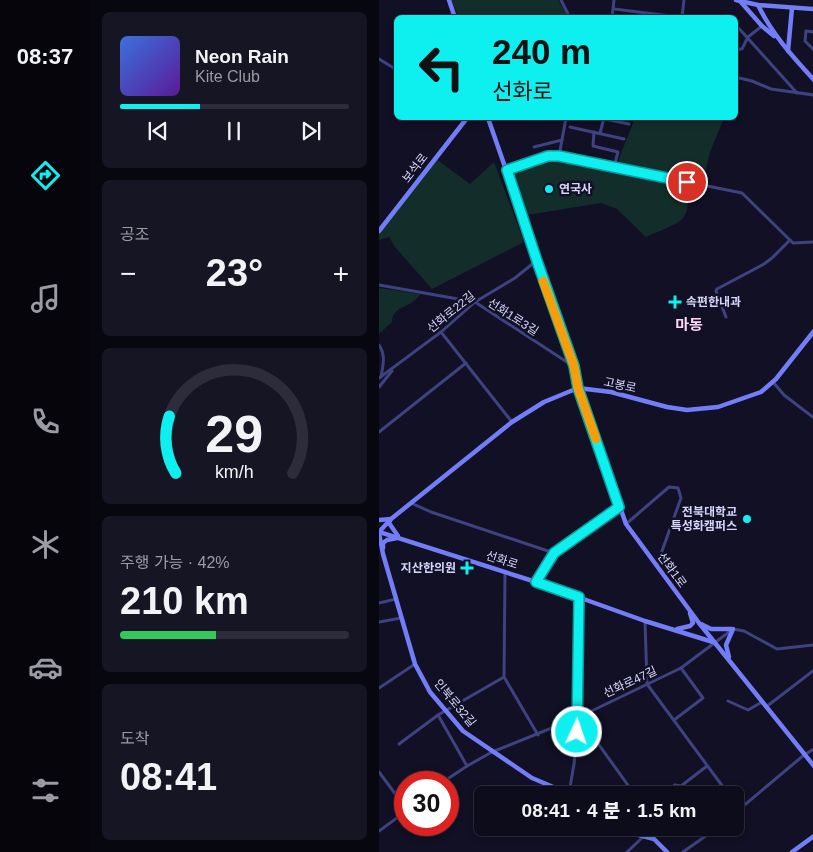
<!DOCTYPE html>
<html lang="ko">
<meta charset="utf-8">
<style>
body{margin:0;font-family:Helvetica,"Noto Sans KR",sans-serif;background:#161524;color:#f1f3f6;height:100vh;display:flex;flex-direction:column;font-size:19px;white-space:nowrap}
*{box-sizing:border-box;margin:0}
p{font-size:16px;color:#9a9ba3}
.icon{flex:none;width:28px;height:28px;fill:none;stroke:currentColor;stroke-width:2;stroke-linecap:round;stroke-linejoin:round}
.map{position:relative;flex:1;overflow:hidden}
.details{display:flex;flex-direction:column;gap:12px;padding:12px;background:#07070f;width:289px}
.details>*{flex:none}
.banner{position:absolute;left:15px;top:15px;width:344px;height:105px;border-radius:8px;box-shadow:0 2px 8px #0003,0 0 0 1px #2d2c3a;background:#0ef0ef;color:#111;overflow:hidden}
.speed{position:absolute;left:15px;top:771px;display:flex;gap:10px;font-size:25px;font-weight:700;text-align:center}
.speed>*{display:grid;place-content:center;width:65px;height:65px;border-radius:50%;background:#0d0c1b;box-shadow:0 2px 8px #0003,0 0 0 1px #2d2c3a;line-height:1}
.speed .limit{border:8px solid #d22;background:#fff;color:#111}
.pin{position:absolute;display:grid;place-items:center;width:42px;height:42px;color:#fff;margin:-21px;border:2px solid #fff;border-radius:50%;box-shadow:0 1px 5px #0007}
.me{position:absolute;width:55px;margin:-28px;rotate:3deg;stroke-linejoin:round;filter:drop-shadow(0 0 4px #0008)}
.turn{display:flex;align-items:center;gap:18px;height:105px;padding:0 15px;font-size:22px}
.turn .icon{width:65px;height:65px;stroke-width:2.5}
.turn b{display:block;font-size:35px;line-height:42px}
.big{font-size:38px;font-weight:800;line-height:1.1}
.details .tile{flex:1;display:flex;flex-direction:column;justify-content:center;gap:8px;min-width:0;padding:0 18px;border-radius:8px;background:#161524}
.details .dial{align-items:center;gap:0}
.dial svg{height:130px;overflow:visible;fill:none;stroke:#2d2c3a;stroke-width:7;stroke-linecap:round;text-anchor:middle}
.dial text{fill:#f1f3f6;stroke:none}
.song{display:flex;align-items:center;gap:15px}
.cover{width:60px;height:60px;border-radius:8px;background:linear-gradient(135deg,hsl(220 70% 55%),hsl(270 70% 35%))}
.played{height:5px;border-radius:2px;background:linear-gradient(90deg,#0ef0ef 35%,#2d2c3a 35%)}
.keys{display:flex;justify-content:space-around;direction:ltr}
.heat{display:flex;justify-content:space-between;align-items:center;font-size:28px;direction:ltr}
.charge{height:8px;border-radius:4px;background:linear-gradient(90deg,#34c759 42%,#2d2c3a 0)}
.trip{position:absolute;left:95px;top:786px;width:270px;height:50px;border-radius:8px;background:#0d0c1b;box-shadow:0 2px 8px #0003,0 0 0 1px #2d2c3a;font-weight:800;line-height:50px;text-align:center}
main{display:flex;flex:1;min-height:0}
.tabs{display:flex;flex-direction:column;width:90px;justify-content:space-around;align-items:center;background:#05050b;color:#9a9ba3}
.tabs .icon{width:35px;height:35px}
.tabs .selected{color:#0ef0ef}
.tabs b{font-size:22px;color:#f1f3f6}
.map>svg:first-child{display:block}
.green{fill:#132e2a}
.lines{fill:none;stroke-linecap:round;stroke-linejoin:round}
.street{stroke:#3e4280;stroke-width:3}
.secondary{stroke:#727df7;stroke-width:4.5}
.route-casing{stroke:#099c9b;stroke-width:12}
.route{stroke:#0ef0ef;stroke-width:9}
.slow{stroke:#f59e0b;stroke-width:9}
.poi-dot{fill:#0ef0ef;stroke:#111024;stroke-width:2}
.labels{text-anchor:middle;dominant-baseline:central;stroke-width:5;stroke-linejoin:round;paint-order:stroke}
.street-label{font-size:12px;fill:#d6d6fd;stroke:#111024}
.poi-label{font-size:12px;font-weight:bold;fill:#d6d6fd;stroke:#111024;text-anchor:start}
.quarter-label{font-size:15px;font-weight:bold;fill:#fdd7f3;stroke:#111024}
</style>
<main>
<nav class="tabs">
<b>08:37</b>
<svg class="icon selected" aria-label="directions" viewBox="0 0 24 24"><path d="M12 3l9 9-9 9-9-9zM9 14v-3h6M13 9l2 2-2 2"/></svg>
<svg class="icon" aria-label="music" viewBox="0 0 24 24"><path d="M9 18V5l10-2v13"/><circle cx="6" cy="18" r="3"/><circle cx="16" cy="16" r="3"/></svg>
<svg class="icon" aria-label="phone" viewBox="0 0 24 24"><path d="M5 4h4l2 5-3 2q2 4 5 5l2-3 5 2v4C11 20 4 13 5 4z"/></svg>
<svg class="icon" aria-label="climate" viewBox="0 0 24 24"><path d="M12 3v18M4 7l16 10M4 17L20 7"/></svg>
<svg class="icon" aria-label="car" viewBox="0 0 24 24"><path d="M5 17H2v-5l4-1 3-4h7l3 4 3 1v5h-3M9 17h6M6 11h13"/><circle cx="7" cy="17" r="2"/><circle cx="17" cy="17" r="2"/></svg>
<svg class="icon" aria-label="filters" viewBox="0 0 24 24"><path d="M4 7h16M4 17h16"/><circle cx="9" cy="7" r="2"/><circle cx="15" cy="17" r="2"/></svg>
</nav>
<section class="details">
<div class="tile">
<div class="song"><i class="cover"></i><div><b>Neon Rain</b><p>Kite Club</p></div></div>
<div class="played"></div>
<div class="keys"><svg class="icon" aria-label="previous" viewBox="0 0 24 24"><path d="M18 5L8 12l10 7zM5 5v14"/></svg><svg class="icon" aria-label="pause" viewBox="0 0 24 24"><path d="M8 5v14M16 5v14"/></svg><svg class="icon" aria-label="next" viewBox="0 0 24 24"><path d="M6 5l10 7-10 7zM19 5v14"/></svg></div>
</div>
<div class="tile"><p>공조</p>
<div class="heat"><a>−</a><b class="big">23°</b><a>+</a></div>
</div>
<div class="tile dial"><svg viewBox="0 0 100 80">
<path d="M14 69A42 42 0 1 1 86 69"/>
<path d="M14 69A42 42 0 0 1 10 34" stroke="#0ef0ef"/>
<text x="50" y="56" font-size="32" font-weight="700">29</text>
<text x="50" y="72" font-size="11">km/h</text>
</svg></div>
<div class="tile"><p>주행 가능 · 42%</p><b class="big">210 km</b><div class="charge"></div></div>
<div class="tile"><p>도착</p><b class="big">08:41</b></div>
</section>
<div class="map">
<svg width="435" height="852" viewBox="0 0 435 852">
<rect width="100%" height="100%" fill="#111024"/>
<g class="green">
<path d="M73,0H179L189,17H79Z"/>
<path d="M256,118H345L331,152L324,181L242,165L239,161Z"/>
<path d="M169,158L307,185C310,193 311,212 303,219C298,225 275,233 267,237L238,209L222,203L148,215L132,172Z"/>
<path d="M57,159L91,184L115,162L145,242L53,289L16,247L10,237L0,240V233Z"/>
<path d="M0,288L41,294C34,308 13,305 13,322L0,334Z"/>
</g>
<g class="lines">
<g class="street">
<path d="M182,0L191,18"/>
<path d="M235,9L308,18"/>
<path d="M303,17L305,0"/>
<path d="M233,18L235,0"/>
<path d="M356,24L418,93"/>
<path d="M435,32L427,31L426,41L435,50"/>
<path d="M356,49H363L369,37L383,26"/>
<path d="M0,59L18,70"/>
<path d="M356,77L373,81L392,89L435,95"/>
<path d="M221,118L250,124"/>
<path d="M191,127L245,139"/>
<path d="M215,132L214,146L239,152L235,167"/>
<path d="M221,133L225,118"/>
<path d="M155,147L183,140"/>
<path d="M180,156L187,118"/>
<path d="M127,169L169,155L180,156L363,193L414,243L435,242"/>
<path d="M0,285L96,302L194,366"/>
<path d="M347,317L337,291L338,289L385,264L393,258L411,240"/>
<path d="M62,332L133,422"/>
<path d="M0,345C7,355 4,365 2,377"/>
<path d="M0,378L62,332L96,302L136,278L157,261"/>
<path d="M394,382L405,395L435,418"/>
<path d="M0,387L13,371"/>
<path d="M0,432L87,363"/>
<path d="M32,503L52,512L175,553"/>
<path d="M247,524L290,487L299,488L302,498L278,565"/>
<path d="M126,572L125,677L159,735"/>
<path d="M157,582L175,553L240,507"/>
<path d="M200,598V717L256,795"/>
<path d="M0,603L17,599"/>
<path d="M266,621L268,684L350,795"/>
<path d="M0,622L22,618"/>
<path d="M0,688L36,664"/>
<path d="M349,701L369,710L383,702"/>
<path d="M387,707L435,670"/>
<path d="M59,715L88,766"/>
<path d="M295,720L324,698L302,668"/>
<path d="M20,744L59,715L125,677"/>
<path d="M0,772L26,807"/>
<path d="M64,782L88,766L113,752L200,717L302,668L354,629L365,631L398,649L435,645"/>
<path d="M296,785L303,795"/>
<path d="M190,793L195,764L200,717"/>
<path d="M283,795L296,785L302,786L328,766"/>
<path d="M356,803L361,810"/>
<path d="M356,813L425,755L435,749"/>
<path d="M326,828L330,833"/>
<path d="M0,831L26,812"/>
<path d="M248,852L264,837"/>
<path d="M304,852L338,828"/>
</g>
<g class="secondary">
<path d="M70,0L76,18"/>
<path d="M357,0L379,5L435,9"/>
<path d="M361,1L383,26L395,36"/>
<path d="M379,5C393,34 413,56 435,80"/>
<path d="M409,51L413,8"/>
<path d="M109,118L195,366L199,388L247,524L320,623L435,766"/>
<path d="M0,231L88,118"/>
<path d="M0,520L12,519"/>
<path d="M11,520L10,523L19,536"/>
<path d="M0,532L12,519L133,422L165,402L199,388L232,392L288,407L308,410L339,407L382,392L397,379L435,331"/>
<path d="M0,532L157,582L266,621L334,642"/>
<path d="M0,533L4,554L36,664L51,692L84,731L153,778L193,795"/>
<path d="M4,548V543L8,540L18,538"/>
<path d="M322,624L332,629H354L347,645L350,657"/>
<path d="M298,629L311,626L314,623L311,613"/>
<path d="M233,828L275,839L288,852"/>
<path d="M413,852L435,836"/>
</g>
</g>
<g class="lines">
<g class="route-casing">
<path id="route" d="M198,732L200,597L157,582L175,553L240,507L199,388L195,366L158,261L128,170L169,156H180L308,182"/>
</g>
<use href="#route" class="route"/>
<path class="slow" d="M164,281L195,366L199,388L217,439"/>
</g>
<g class="poi-dot">
<circle cx="170" cy="189" r="5"/>
<path d="M293.5 294.5h5v5h5v5h-5v5h-5v-5h-5v-5h5z"/>
<circle cx="368" cy="519" r="5"/>
<path d="M85.5 560.5h5v5h5v5h-5v5h-5v-5h-5v-5h5z"/>
</g>
<g class="labels">
<g class="street-label">
<text transform="translate(36 168) rotate(-52)">보석로</text>
<text transform="translate(72 312) rotate(-39)">선화로22길</text>
<text transform="translate(134 317) rotate(33)">선화1로3길</text>
<text transform="translate(241 385) rotate(12)">고봉로</text>
<text transform="translate(123 560) rotate(18)">선화로</text>
<text transform="translate(293 570) rotate(54)">선화1로</text>
<text transform="translate(251 682) rotate(-25)">선화로47길</text>
<text transform="translate(76 703) rotate(50)">인북로32길</text>
</g>
<g class="poi-label">
<text x="180" y="189">연국사</text>
<text x="307" y="302">속편한내과</text>
<text x="358" y="512" text-anchor="end">전북대학교<tspan x="358" dy="14">특성화캠퍼스</tspan></text>
<text x="77" y="568" text-anchor="end">지산한의원</text>
</g>
<g class="quarter-label">
<text x="310" y="324">마동</text>
</g>
</g>
</svg>
<div class="speed"><div class="limit">30</div></div>
<div class="pin" style="left:308px;top:182px;background:#d93025"><svg class="icon" aria-label="arrive" viewBox="0 0 24 24"><path d="M6 21V4h12l-3 4 3 4H6"/></svg></div>
<svg class="me" style="left:198px;top:732px" viewBox="-20 -20 40 40"><circle r="17" fill="#0ef0ef" stroke="#fff" stroke-width="3"/><path d="M0-11L8 9 0 5-8 9z" fill="#fff"/></svg>
<div class="trip">08:41 · 4 분 · 1.5 km</div>
<div class="banner">
<div class="turn"><svg class="icon" aria-label="left" viewBox="0 0 24 24"><path d="M17 20v-9H6M10 6l-5 5 5 5"/></svg><div><b>240 m</b>선화로</div></div>
</div>
</div>
</main>
